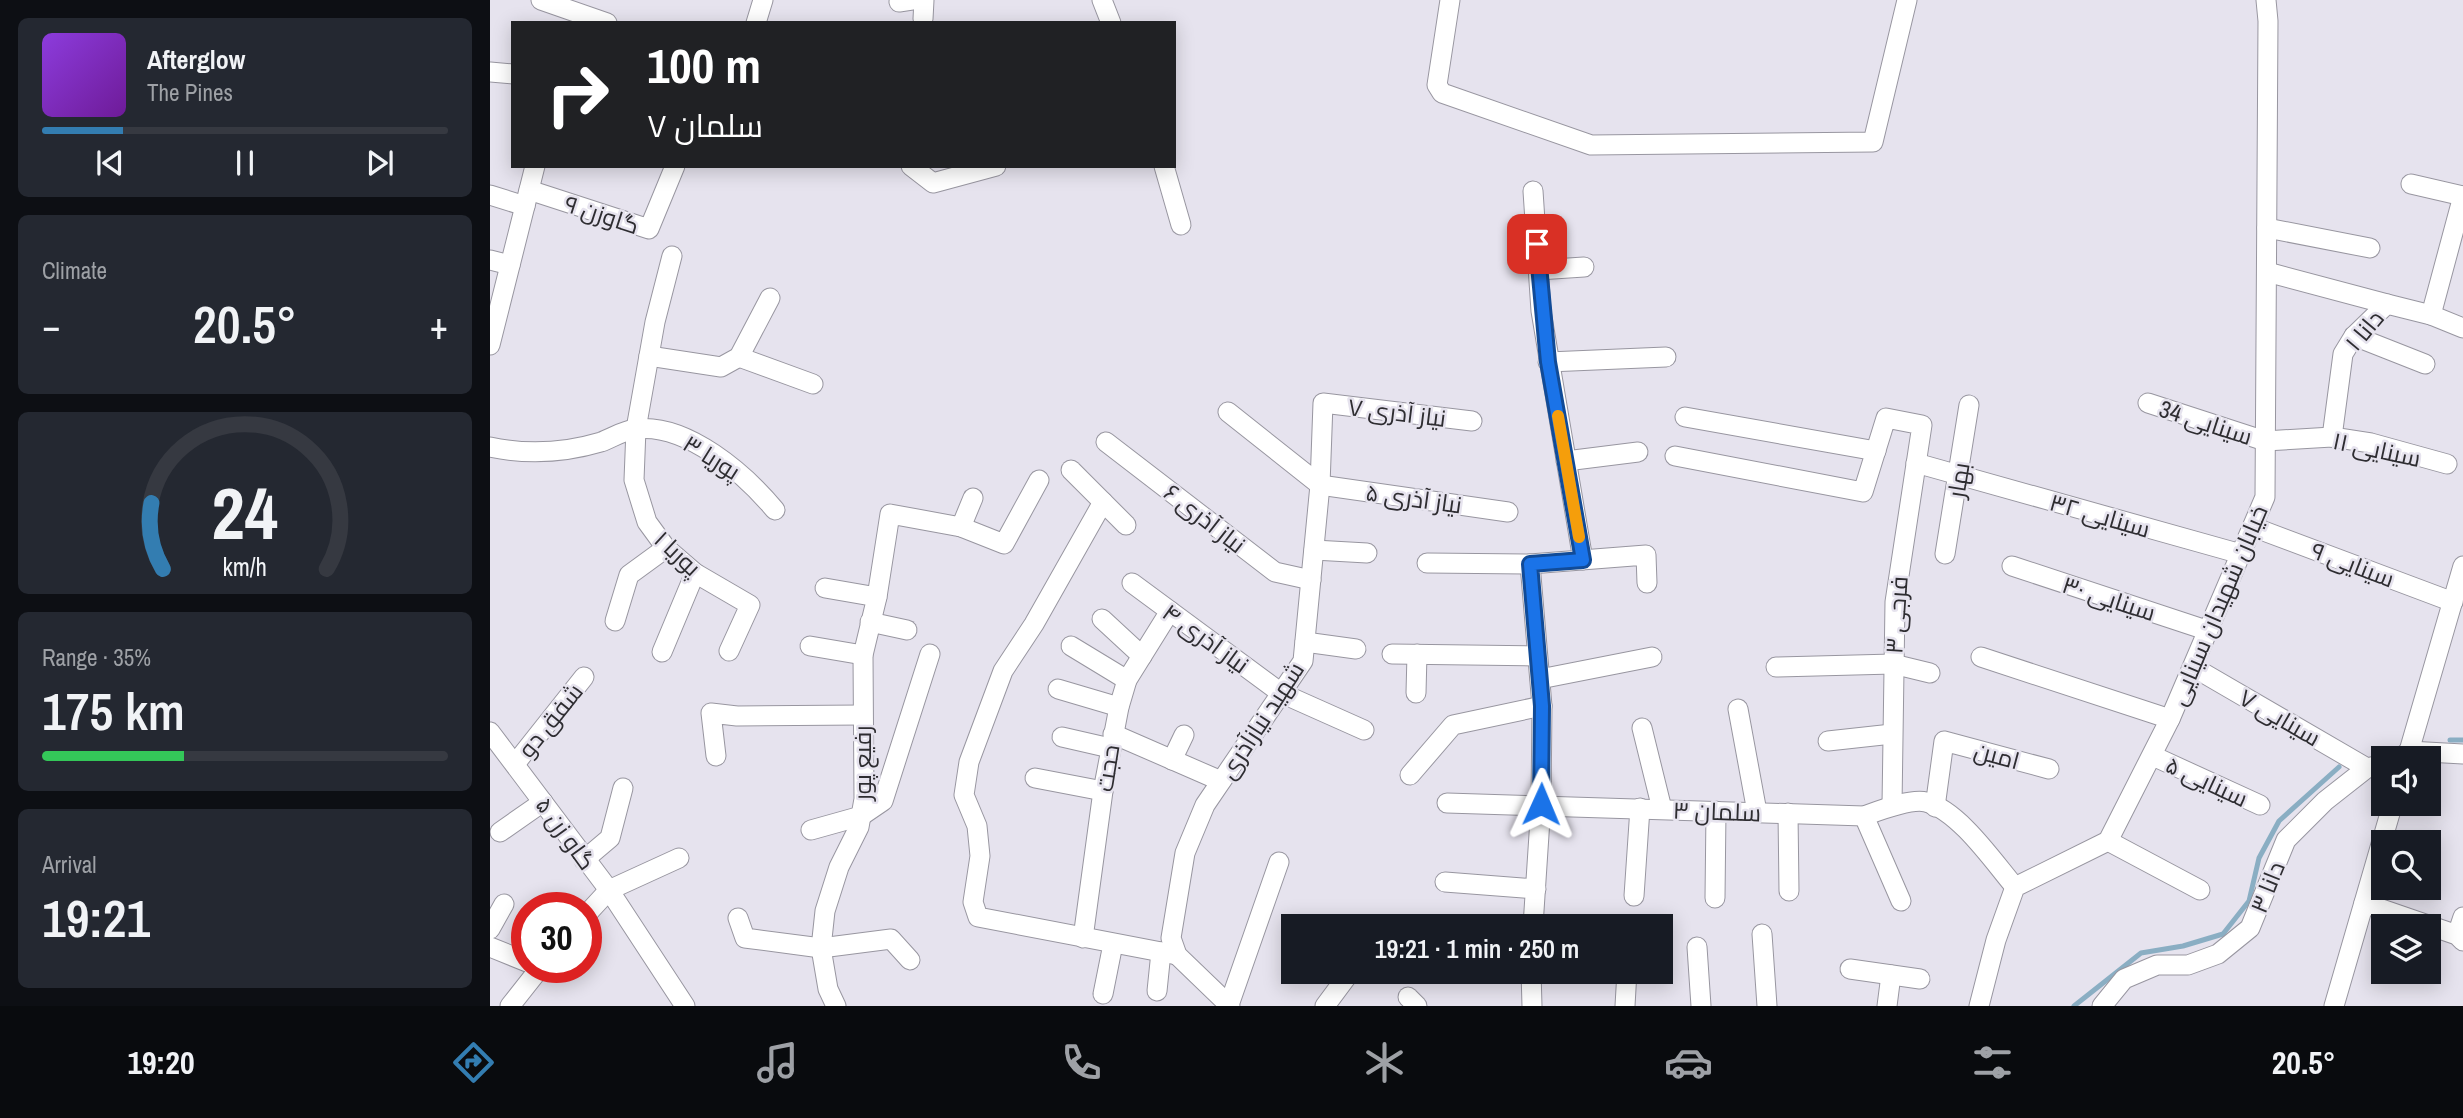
<!DOCTYPE html>
<meta charset="utf-8">
<style>
body{margin:0;font-family:"Archivo Narrow",Cairo,sans-serif;background:#242831;color:#f1f3f6;height:100vh;display:flex;flex-direction:column;font-size:26px;white-space:nowrap}
*{box-sizing:border-box;margin:0}
p{font-size:23px;color:#9ea1a6}
.icon{flex:none;width:38px;height:38px;fill:none;stroke:currentColor;stroke-width:2;stroke-linecap:round;stroke-linejoin:round}
.map{position:relative;flex:1;overflow:hidden}
.side{display:flex;flex-direction:column;gap:18px;padding:18px;background:#0d0f14;width:490px}
.side>*{flex:none}
.hud{position:absolute;left:21px;top:21px;width:665px;height:147px;border-radius:0px;box-shadow:0 4px 18px #0003;background:#202124;color:#fff;overflow:hidden}
.buttons{position:absolute;left:1881px;top:746px;display:grid;gap:14px}
.buttons a{display:grid;place-items:center;width:70px;height:70px;border-radius:0px;background:#171b24;box-shadow:0 4px 18px #0003;font-size:35px}
.speed{position:absolute;left:21px;top:892px;display:flex;gap:14px;font-size:35px;font-weight:700;text-align:center}
.speed>*{display:grid;place-content:center;width:91px;height:91px;border-radius:50%;background:#171b24;box-shadow:0 4px 18px #0003;line-height:1}
.speed .limit{border:10px solid #d22;background:#fff;color:#111}
.pin{position:absolute;display:grid;place-items:center;width:60px;height:60px;color:#fff;margin:-30px;border-radius:14px;box-shadow:0 4px 10px #0006}
.me{position:absolute;width:77px;margin:-38px;rotate:1deg;stroke-linejoin:round;filter:drop-shadow(0 0 5px #0008)}
.turn{display:flex;align-items:center;gap:24px;height:147px;padding:0 21px;font-size:32px}
.turn .icon{width:91px;height:91px;stroke-width:2.5}
.turn b{display:block;font-size:49px;line-height:60px}
.big{font-size:52px;font-weight:600;line-height:1.1}
.side .widget{flex:1;display:flex;flex-direction:column;justify-content:center;gap:10px;min-width:0;padding:0 24px;border-radius:10px;background:#242831}
.side .dial{align-items:center;gap:0}
.dial svg{height:182px;overflow:visible;fill:none;stroke:#363941;stroke-width:7;stroke-linecap:round;text-anchor:middle}
.dial text{fill:#f1f3f6;stroke:none}
.song{display:flex;align-items:center;gap:21px}
.cover{width:84px;height:84px;border-radius:10px;background:linear-gradient(135deg,hsl(270 70% 55%),hsl(280 70% 35%))}
.played{height:7px;border-radius:4px;background:linear-gradient(90deg,#337db1 20%,#363941 20%)}
.keys{display:flex;justify-content:space-around;direction:ltr}
.heat{display:flex;justify-content:space-between;align-items:center;font-size:38px;direction:ltr}
.charge{height:10px;border-radius:5px;background:linear-gradient(90deg,#34c759 35%,#363941 0)}
.trip{position:absolute;left:791px;top:914px;width:392px;height:70px;border-radius:0px;background:#171b24;box-shadow:0 4px 18px #0003;font-weight:600;line-height:70px;text-align:center}
.menu{display:flex;height:112px;justify-content:space-around;align-items:center;background:#090b0e;color:#9ea1a6}
.menu .icon{width:49px;height:49px}
.menu .selected{color:#337db1}
.menu b{font-size:32px;color:#f1f3f6}
main{display:flex;flex:1;min-height:0}
.map>svg:first-child{display:block}
.lines{fill:none;stroke-linecap:round;stroke-linejoin:round}
.stream{stroke:#8aaec3;stroke-width:5}
.minor-casing{stroke:#9896a0;stroke-width:21}
.minor{stroke:#fff;stroke-width:19}
.route-casing{stroke:#114b97;stroke-width:18}
.route{stroke:#1a73e8;stroke-width:12}
.slow{stroke:#f59e0b;stroke-width:12}
.labels{text-anchor:middle;dominant-baseline:central;stroke-width:5;stroke-linejoin:round;paint-order:stroke}
.street-label{font-size:24px;fill:#2e2d31;stroke:#e6e3ee}
</style>
<main>
<section class="side">
<div class="widget">
<div class="song"><i class="cover"></i><div><b>Afterglow</b><p>The Pines</p></div></div>
<div class="played"></div>
<div class="keys"><svg class="icon" aria-label="previous" viewBox="0 0 24 24"><path d="M18 5L8 12l10 7zM5 5v14"/></svg><svg class="icon" aria-label="pause" viewBox="0 0 24 24"><path d="M8 5v14M16 5v14"/></svg><svg class="icon" aria-label="next" viewBox="0 0 24 24"><path d="M6 5l10 7-10 7zM19 5v14"/></svg></div>
</div>
<div class="widget"><p>Climate</p>
<div class="heat"><a>−</a><b class="big">20.5°</b><a>+</a></div>
</div>
<div class="widget dial"><svg viewBox="0 0 100 80">
<path d="M14 69A42 42 0 1 1 86 69"/>
<path d="M14 69A42 42 0 0 1 9 40" stroke="#337db1"/>
<text x="50" y="56" font-size="32" font-weight="700">24</text>
<text x="50" y="72" font-size="11">km/h</text>
</svg></div>
<div class="widget"><p>Range · 35%</p><b class="big">175 km</b><div class="charge"></div></div>
<div class="widget"><p>Arrival</p><b class="big">19:21</b></div>
</section>
<div class="map">
<svg width="1973" height="1006" viewBox="0 0 1973 1006">
<rect width="100%" height="100%" fill="#e6e3ee"/>
<g class="lines">
<g class="stream">
<path d="M1960,740H1973"/>
<path d="M1584,1006L1651,953L1693,946L1733,934L1759,901L1769,858L1789,821L1849,767"/>
</g>
<g class="minor-casing">
<g id="minor">
<path d="M51,0L117,23"/>
<path d="M612,0L621,23"/>
<path d="M960,0L947,85L952,93L1101,145L1383,142L1417,0"/>
<path d="M409,2L422,0"/>
<path d="M433,19L434,0"/>
<path d="M266,23L273,0"/>
<path d="M0,72L23,74"/>
<path d="M421,166L443,183L506,166"/>
<path d="M674,166L691,225"/>
<path d="M1921,184L1973,196"/>
<path d="M39,190L159,229L185,166"/>
<path d="M1043,191L1051,311L1093,560"/>
<path d="M0,195L35,206"/>
<path d="M1777,228L1880,248"/>
<path d="M182,256L165,322L146,429L144,480L157,522L176,548L205,573L260,605L239,651"/>
<path d="M0,260L20,265"/>
<path d="M1048,270L1094,267"/>
<path d="M1777,272L1897,304"/>
<path d="M1941,315L1973,196"/>
<path d="M1864,336L1935,364"/>
<path d="M0,345L45,166"/>
<path d="M159,356L231,367L249,357L280,298"/>
<path d="M249,357L323,384"/>
<path d="M1058,362L1176,357"/>
<path d="M1658,403L1775,441L1842,437L1881,443L1957,464"/>
<path d="M738,412L830,485L1018,512"/>
<path d="M1195,417L1386,451"/>
<path d="M1842,437L1853,354L1864,336L1897,304L1941,315L1973,328"/>
<path d="M616,442L785,572L821,580"/>
<path d="M0,447C37,455 74,453 111,442C122,438 134,430 146,429C197,423 255,474 285,510"/>
<path d="M1185,456L1373,492L1396,418L1432,425L1405,602L1402,806"/>
<path d="M1076,461L1148,452"/>
<path d="M1426,463L1751,554"/>
<path d="M581,470L636,525"/>
<path d="M613,502L544,624L513,671L479,762L474,795L487,826L490,856L483,902L488,917L687,955"/>
<path d="M471,527L483,498"/>
<path d="M1763,527L1963,602"/>
<path d="M824,550L877,553"/>
<path d="M1455,554L1479,405"/>
<path d="M937,563L1040,564L1156,555L1157,583"/>
<path d="M1040,564L1052,706L1051,804L1043,926"/>
<path d="M1522,566L1716,630"/>
<path d="M642,583L791,693L874,730"/>
<path d="M335,588L387,597"/>
<path d="M612,619L652,656"/>
<path d="M125,621L139,575L176,548"/>
<path d="M380,622L417,630"/>
<path d="M815,642L866,649"/>
<path d="M320,646L373,655"/>
<path d="M581,646L637,680"/>
<path d="M172,652L205,573"/>
<path d="M902,654L1047,656"/>
<path d="M1491,657L1680,719"/>
<path d="M1286,667L1403,664L1440,673"/>
<path d="M1703,667L1877,768"/>
<path d="M1050,679L1162,657"/>
<path d="M568,689L629,707"/>
<path d="M926,693L927,654"/>
<path d="M1248,709L1267,812"/>
<path d="M1152,728L1172,809"/>
<path d="M0,732L119,890L195,1006"/>
<path d="M623,734L731,781"/>
<path d="M572,737L620,748"/>
<path d="M1338,741L1402,734"/>
<path d="M226,756L221,713L247,716L372,715"/>
<path d="M1663,756L1770,805"/>
<path d="M1911,758L1919,751L1973,754"/>
<path d="M1917,758L1973,566"/>
<path d="M682,760L694,735"/>
<path d="M25,764L94,677"/>
<path d="M920,775L963,725L1052,706"/>
<path d="M545,778L613,791"/>
<path d="M957,803L1374,816C1388,811 1421,798 1436,802C1469,811 1503,861 1525,887"/>
<path d="M1445,807L1454,741L1559,769"/>
<path d="M1298,813L1299,891"/>
<path d="M1374,816L1411,901"/>
<path d="M321,830L371,816L393,801L440,654"/>
<path d="M10,832L53,802"/>
<path d="M1618,841L1710,890"/>
<path d="M94,860L120,838L133,788"/>
<path d="M955,882L1046,889"/>
<path d="M1144,896L1150,808"/>
<path d="M1225,898L1226,811"/>
<path d="M1874,903L1967,935L1973,941"/>
<path d="M96,915L119,890L189,858"/>
<path d="M248,918L255,938L331,948L401,939L420,960"/>
<path d="M0,929L14,904"/>
<path d="M1272,934L1277,1006"/>
<path d="M1967,935L1973,917"/>
<path d="M593,938L613,791L629,707L637,680L680,611"/>
<path d="M0,947L37,962"/>
<path d="M1207,947L1211,1006"/>
<path d="M1360,969L1430,979"/>
<path d="M1041,971L1042,1006"/>
<path d="M667,991L671,952"/>
<path d="M613,994L623,944"/>
<path d="M918,997L927,1006"/>
<path d="M739,1005L789,862"/>
<path d="M20,1006L50,968"/>
<path d="M346,1006L338,989L331,948L335,911L349,867L369,827L374,799L373,655L387,597L400,514L471,527L514,544L549,480"/>
<path d="M740,1006L687,955L681,938L695,853L715,805L813,661L830,485L833,403L982,421"/>
<path d="M835,1006L861,971"/>
<path d="M1135,1006L1137,971"/>
<path d="M1397,1006L1401,975"/>
<path d="M1489,1006L1506,940L1525,887L1618,841L1680,719L1775,497L1778,21L1776,0"/>
<path d="M1612,1006L1634,979L1667,965H1698L1728,954L1760,928L1796,840L1835,801L1877,768L1894,764"/>
<path d="M1844,1006L1903,803"/>
</g>
</g>
<use href="#minor" class="minor"/>
</g>
<g class="lines">
<g class="route-casing">
<path id="route" d="M1047,244L1058,362L1093,560L1040,564L1052,706L1051,804"/>
</g>
<use href="#route" class="route"/>
<path class="slow" d="M1068,416L1089,537"/>
</g>
<g class="labels">
<g class="street-label">
<text transform="translate(112 214) rotate(18)">گاوزن ۹</text>
<text transform="translate(1874 330) rotate(-50)">دانا ۱</text>
<text transform="translate(907 412) rotate(7)">نیاز آذری ۷</text>
<text transform="translate(1716 422) rotate(18)">سینایی 34</text>
<text transform="translate(1887 449) rotate(12)">سینایی ۱۱</text>
<text transform="translate(222 457) rotate(32)">پوریا ۳</text>
<text transform="translate(1468 480) rotate(-81)">بهار</text>
<text transform="translate(924 498) rotate(8)">نیاز آذری ۵</text>
<text transform="translate(1610 515) rotate(16)">سینایی ۳۲</text>
<text transform="translate(715 518) rotate(38)">نیاز آذری ۶</text>
<text transform="translate(188 553) rotate(43)">پوریا ۱</text>
<text transform="translate(1863 564) rotate(21)">سینایی ۹</text>
<text transform="translate(1619 598) rotate(18)">سینایی ۳۰</text>
<text transform="translate(1728 605) rotate(-67)">خیابان شهیدان سینایی</text>
<text transform="translate(1406 615) rotate(-86)">فرجی ۳</text>
<text transform="translate(716 638) rotate(36)">نیاز آذری ۴</text>
<text transform="translate(1790 717) rotate(30)">سینایی ۷</text>
<text transform="translate(60 720) rotate(-51)">شفق دو</text>
<text transform="translate(771 720) rotate(-57)">شهید نیازآذری</text>
<text transform="translate(1507 755) rotate(15)">امین</text>
<text transform="translate(372 763) rotate(-90)">رفیع پور</text>
<text transform="translate(617 768) rotate(-81)">حجت</text>
<text transform="translate(1717 781) rotate(25)">سینایی ۵</text>
<text transform="translate(1227 811) rotate(2)">سلمان ۳</text>
<text transform="translate(76 833) rotate(54)">گاو زن ۵</text>
<text transform="translate(1777 887) rotate(-68)">دانا ۳</text>
</g>
</g>
</svg>
<div class="buttons">
<a><svg class="icon" aria-label="sound" viewBox="0 0 24 24"><path d="M4 9h4l5-4v14l-5-4H4zM17 9q2 3 0 6"/></svg></a>
<a><svg class="icon" aria-label="search" viewBox="0 0 24 24"><circle cx="10" cy="10" r="6"/><path d="M15 15l6 6"/></svg></a>
<a><svg class="icon" aria-label="layers" viewBox="0 0 24 24"><path d="M12 4l9 5-9 5-9-5zM3 14l9 5 9-5"/></svg></a>
</div>
<div class="speed"><div class="limit">30</div></div>
<div class="pin" style="left:1047px;top:244px;background:#d93025"><svg class="icon" aria-label="arrive" viewBox="0 0 24 24"><path d="M6 21V4h12l-3 4 3 4H6"/></svg></div>
<svg class="me" style="left:1051px;top:804px" viewBox="-20 -20 40 40"><path d="M0-17L14 15 0 8-14 15z" fill="#1a73e8" stroke="#fff" stroke-width="4"/></svg>
<div class="trip">19:21 · 1 min · 250 m</div>
<div class="hud">
<div class="turn"><svg class="icon" aria-label="right" viewBox="0 0 24 24"><path d="M7 20v-9h11M14 6l5 5-5 5"/></svg><div><b>100 m</b>سلمان ۷</div></div>
</div>
</div>
</main>
<nav class="menu">
<b>19:20</b>
<svg class="icon selected" aria-label="directions" viewBox="0 0 24 24"><path d="M12 3l9 9-9 9-9-9zM9 14v-3h6M13 9l2 2-2 2"/></svg>
<svg class="icon" aria-label="music" viewBox="0 0 24 24"><path d="M9 18V5l10-2v13"/><circle cx="6" cy="18" r="3"/><circle cx="16" cy="16" r="3"/></svg>
<svg class="icon" aria-label="phone" viewBox="0 0 24 24"><path d="M5 4h4l2 5-3 2q2 4 5 5l2-3 5 2v4C11 20 4 13 5 4z"/></svg>
<svg class="icon" aria-label="climate" viewBox="0 0 24 24"><path d="M12 3v18M4 7l16 10M4 17L20 7"/></svg>
<svg class="icon" aria-label="car" viewBox="0 0 24 24"><path d="M5 17H2v-5l4-1 3-4h7l3 4 3 1v5h-3M9 17h6M6 11h13"/><circle cx="7" cy="17" r="2"/><circle cx="17" cy="17" r="2"/></svg>
<svg class="icon" aria-label="filters" viewBox="0 0 24 24"><path d="M4 7h16M4 17h16"/><circle cx="9" cy="7" r="2"/><circle cx="15" cy="17" r="2"/></svg>
<b>20.5°</b>
</nav>
